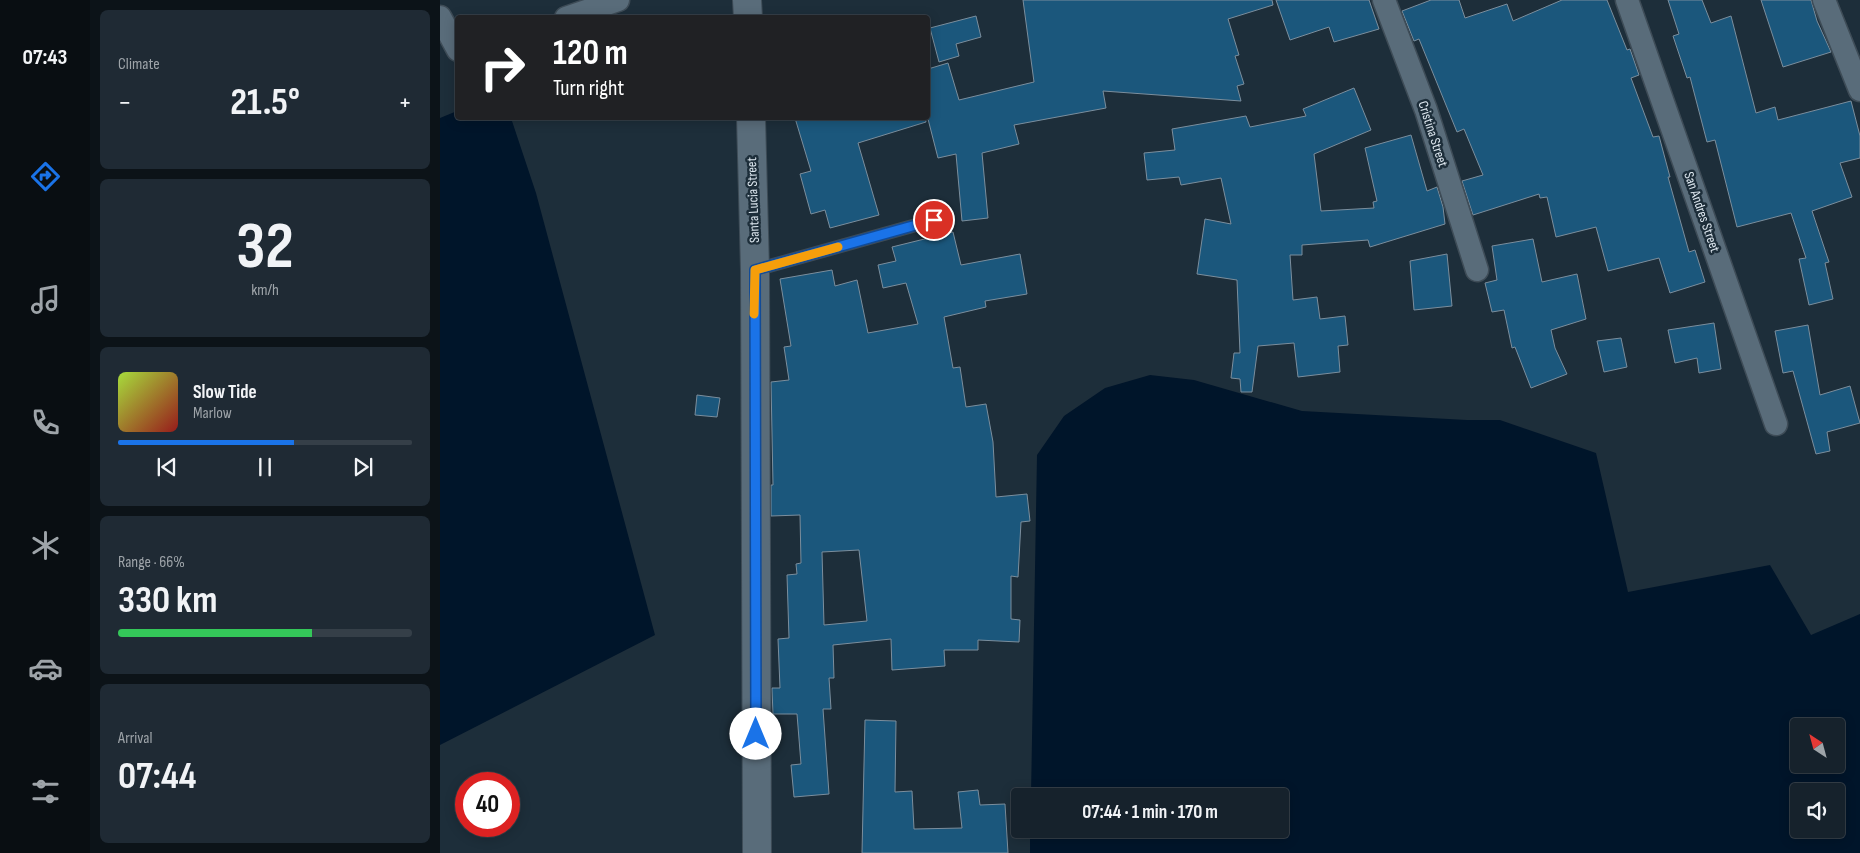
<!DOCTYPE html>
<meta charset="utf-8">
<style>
body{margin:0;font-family:"Sofia Sans Condensed",sans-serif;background:#1f2a34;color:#f1f3f6;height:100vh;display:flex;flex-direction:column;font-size:19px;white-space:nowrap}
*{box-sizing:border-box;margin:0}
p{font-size:16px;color:#9ea4a9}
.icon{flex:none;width:28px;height:28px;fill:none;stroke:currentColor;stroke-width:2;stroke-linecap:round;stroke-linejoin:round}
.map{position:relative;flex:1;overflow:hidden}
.drawer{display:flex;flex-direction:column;gap:10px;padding:10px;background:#0c1318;width:350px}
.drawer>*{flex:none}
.banner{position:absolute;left:15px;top:15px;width:475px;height:105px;border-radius:5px;box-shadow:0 2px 12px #0003,0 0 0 1px #353f48;background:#202124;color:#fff;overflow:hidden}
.needle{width:32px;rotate:324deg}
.tools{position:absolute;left:1350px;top:718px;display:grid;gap:10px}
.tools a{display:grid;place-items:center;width:55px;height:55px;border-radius:5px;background:#16222c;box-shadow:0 2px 12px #0003,0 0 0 1px #353f48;font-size:25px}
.speed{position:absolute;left:15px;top:772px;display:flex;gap:10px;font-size:25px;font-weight:700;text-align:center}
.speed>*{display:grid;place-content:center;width:65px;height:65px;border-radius:50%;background:#16222c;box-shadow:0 2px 12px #0003,0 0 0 1px #353f48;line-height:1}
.speed .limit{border:8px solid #d22;background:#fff;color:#111}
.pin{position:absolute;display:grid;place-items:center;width:42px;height:42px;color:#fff;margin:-21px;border:2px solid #fff;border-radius:50%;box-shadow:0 1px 5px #0007}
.me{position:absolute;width:55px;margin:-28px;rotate:0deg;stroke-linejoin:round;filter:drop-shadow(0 0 4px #0008)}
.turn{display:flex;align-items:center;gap:18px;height:105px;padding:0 15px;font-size:22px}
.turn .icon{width:65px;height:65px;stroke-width:2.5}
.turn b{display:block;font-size:35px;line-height:42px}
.big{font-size:38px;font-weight:700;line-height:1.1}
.drawer .widget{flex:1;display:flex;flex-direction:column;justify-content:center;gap:8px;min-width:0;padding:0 18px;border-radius:8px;background:#1f2a34}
.drawer .dial{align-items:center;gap:0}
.dial b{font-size:65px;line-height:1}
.song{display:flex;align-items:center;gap:15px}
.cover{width:60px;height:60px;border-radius:8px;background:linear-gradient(135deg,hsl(80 70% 55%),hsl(0 70% 35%))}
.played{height:5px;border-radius:2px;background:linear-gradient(90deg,#1a73e8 60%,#353f48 60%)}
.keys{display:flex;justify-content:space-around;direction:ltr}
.heat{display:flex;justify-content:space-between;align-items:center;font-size:28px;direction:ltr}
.charge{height:8px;border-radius:4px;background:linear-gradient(90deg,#34c759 66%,#353f48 0)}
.trip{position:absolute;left:571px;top:788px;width:278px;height:50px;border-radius:5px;background:#16222c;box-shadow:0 2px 12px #0003,0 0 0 1px #353f48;font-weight:700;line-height:50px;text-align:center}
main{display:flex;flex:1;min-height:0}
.menu{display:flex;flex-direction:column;width:90px;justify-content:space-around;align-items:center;background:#090e12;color:#9ea4a9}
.menu .icon{width:35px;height:35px}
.menu .selected{color:#1a73e8}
.menu b{font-size:22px;color:#f1f3f6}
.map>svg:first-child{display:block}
.water{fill:#00152a;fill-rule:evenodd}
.building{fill:#1b577c;stroke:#7b8e9d;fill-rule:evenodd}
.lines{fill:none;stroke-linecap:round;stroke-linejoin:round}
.service-casing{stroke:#3e4c57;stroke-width:14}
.minor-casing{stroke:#3e4c57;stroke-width:25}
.tertiary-casing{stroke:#3e4c57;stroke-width:30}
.service{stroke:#596c7a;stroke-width:11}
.minor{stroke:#596c7a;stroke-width:22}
.tertiary{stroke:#596c7a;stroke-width:28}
.route-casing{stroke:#114b97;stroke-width:12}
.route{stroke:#1a73e8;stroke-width:9}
.slow{stroke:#f59e0b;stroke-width:9}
.labels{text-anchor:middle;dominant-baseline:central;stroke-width:5;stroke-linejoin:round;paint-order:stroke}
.street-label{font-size:14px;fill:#dde7ef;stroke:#1d2e3a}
</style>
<main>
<nav class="menu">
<b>07:43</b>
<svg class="icon selected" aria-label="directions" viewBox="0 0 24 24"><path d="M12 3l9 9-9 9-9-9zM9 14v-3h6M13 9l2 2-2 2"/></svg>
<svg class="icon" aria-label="music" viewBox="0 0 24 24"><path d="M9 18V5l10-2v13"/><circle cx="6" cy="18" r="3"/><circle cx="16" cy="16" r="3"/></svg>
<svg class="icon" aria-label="phone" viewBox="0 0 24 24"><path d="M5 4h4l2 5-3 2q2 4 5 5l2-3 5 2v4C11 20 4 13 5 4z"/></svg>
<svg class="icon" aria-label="climate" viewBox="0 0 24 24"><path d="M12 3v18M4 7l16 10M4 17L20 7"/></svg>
<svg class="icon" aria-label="car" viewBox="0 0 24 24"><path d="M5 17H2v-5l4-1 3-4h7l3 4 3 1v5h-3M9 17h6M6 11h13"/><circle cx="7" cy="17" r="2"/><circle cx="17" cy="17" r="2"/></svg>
<svg class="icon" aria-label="filters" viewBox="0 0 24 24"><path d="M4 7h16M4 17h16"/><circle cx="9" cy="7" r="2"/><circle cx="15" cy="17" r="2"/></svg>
</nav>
<section class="drawer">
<div class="widget"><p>Climate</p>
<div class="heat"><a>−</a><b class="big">21.5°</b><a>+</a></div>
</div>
<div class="widget dial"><b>32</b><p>km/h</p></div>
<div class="widget">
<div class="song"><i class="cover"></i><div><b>Slow Tide</b><p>Marlow</p></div></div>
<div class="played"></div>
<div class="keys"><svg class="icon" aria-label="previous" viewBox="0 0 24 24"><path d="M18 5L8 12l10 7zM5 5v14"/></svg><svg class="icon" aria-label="pause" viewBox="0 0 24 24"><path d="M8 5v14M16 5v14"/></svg><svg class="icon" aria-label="next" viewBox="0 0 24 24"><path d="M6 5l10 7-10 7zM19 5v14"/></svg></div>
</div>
<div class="widget"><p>Range · 66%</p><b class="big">330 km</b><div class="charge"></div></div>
<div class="widget"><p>Arrival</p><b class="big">07:44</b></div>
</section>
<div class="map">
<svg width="1420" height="853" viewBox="0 0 1420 853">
<rect width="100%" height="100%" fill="#1d2e3a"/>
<g class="water">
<path d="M17,111L18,118H71L96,193L215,635L0,745V118Z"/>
<path d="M710,375L754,380L862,411L1027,420H1060L1156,453L1188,592L1330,565L1371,635L1420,614V853H590V829H840V796H591L597,455L624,416L665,388ZM1359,726H1396V764H1359ZM1359,791H1396V829H1359Z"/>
</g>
<g class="building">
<path d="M583,0H832L833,5L788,19L799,55L795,56L804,84L797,86L801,101L663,91L666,108L574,125L579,144L542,153L548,218L522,221L516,154L498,158L488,119V69L508,63L519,100L594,82Z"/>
<path d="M836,0H929L939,29L894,42L889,27L850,40Z"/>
<path d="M991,0H1019L1025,18L1067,4L1073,21L1122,0H1167L1187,50L1190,49L1199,75L1191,78L1213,137L1219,136L1230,177H1228L1249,252L1255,250L1265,282L1230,293L1219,258L1168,271L1156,227L1116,237L1107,197L1100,198L1099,194L1033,215L1022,181L1043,175L1024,129L1017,132L979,39L974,41L962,11Z"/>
<path d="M1228,0H1262L1271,23L1291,16L1316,113L1335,107L1338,120L1411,101L1420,136V158L1400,163L1412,197L1372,211L1389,262L1385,263L1393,299L1369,305L1359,259L1366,258L1351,213L1297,227L1275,140L1267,142L1250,77L1247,78L1233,36L1239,34Z"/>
<path d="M1321,0H1371L1377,21L1391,52L1343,67Z"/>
<path d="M536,16L541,37L516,44L519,56L499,62L490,28Z"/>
<path d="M914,88L931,130L874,154L881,211L934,208L933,202L937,201L925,148L971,135L987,191L997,187L1003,207L1005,224L930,247L928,240L862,245V255H850L853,300L877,297L880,319L905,316L908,345L898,346L900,372L858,377L854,343L818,346L812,392H801L800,379L791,378L794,353H800L797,280L757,274L765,219L791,224L781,178L741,185L739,177L707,180L704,153L735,150L732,129L806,116L810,127L866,116L863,109Z"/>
<path d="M355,118H485L486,122L418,143L439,215L390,228L385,210L371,214L360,174L371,171Z"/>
<path d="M513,232L521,265L580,254L587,294L545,301L546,307L504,317L513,368L520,367L526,407L546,404L553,442L556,497L587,494L590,521L581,522L578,577L571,576V619L580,620L579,642L538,640V650H504L505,666L452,670L451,639L393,645L394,678H389L391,709H383L389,794L354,797L351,765L361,764L357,714H333L332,690V688H340L338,639L349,638L347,575L357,574L356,564L361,563L360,515L331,516V485H333L331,382L349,380L344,347L351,346L340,279L392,270L395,286L417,280L428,333L478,324L466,283L443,288L438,265L456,261L452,247ZM419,550L427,621L384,625L382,552Z"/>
<path d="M1093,239L1102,282L1137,274L1146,319L1111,330L1115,348L1127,374L1091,388L1075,347L1072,348L1064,310L1052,312L1045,283L1057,280L1052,246Z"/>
<path d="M1007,254L1012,306L974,310L970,261Z"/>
<path d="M1274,323L1281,369L1259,373L1257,358L1235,363L1228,330Z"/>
<path d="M1368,325L1380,395L1410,386L1420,423L1387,432L1390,451L1376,454L1353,371L1343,373L1335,331Z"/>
<path d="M1181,338L1187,367L1164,372L1157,341Z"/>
<path d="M257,395L280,398L277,417L255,415Z"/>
<path d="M425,720L456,721L455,792L472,791L474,829L522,828L518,792L538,790L540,805L565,804L568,853H422Z"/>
</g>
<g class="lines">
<g class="service-casing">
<path id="service" d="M315,270L494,220"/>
</g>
<g class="minor-casing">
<g id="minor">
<path d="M944,0L986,110L1037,270"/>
<path d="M1187,0L1336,424"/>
<path d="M1384,0L1420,90"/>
<path d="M0,17L18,50"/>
<path d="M126,18L178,0"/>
</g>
</g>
<g class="tertiary-casing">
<g id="tertiary">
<path d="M307,0L308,18"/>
<path d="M311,118L315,270L317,853"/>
</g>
</g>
<use href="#service" class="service"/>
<use href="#minor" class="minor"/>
<use href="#tertiary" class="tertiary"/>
</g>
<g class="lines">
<g class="route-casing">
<path id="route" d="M316,734L315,270L494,220"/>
</g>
<use href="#route" class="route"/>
<path class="slow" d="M314,314L315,270L398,247"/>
</g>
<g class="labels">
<g class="street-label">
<text transform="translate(993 134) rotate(72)">Cristina Street</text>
<text transform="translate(313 200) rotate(-92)">Santa Lucia Street</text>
<text transform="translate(1262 212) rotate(71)">San Andres Street</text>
</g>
</g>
</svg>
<div class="tools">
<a><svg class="needle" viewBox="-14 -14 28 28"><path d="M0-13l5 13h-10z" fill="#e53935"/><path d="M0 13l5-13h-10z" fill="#9ea4a9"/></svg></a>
<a><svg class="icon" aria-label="sound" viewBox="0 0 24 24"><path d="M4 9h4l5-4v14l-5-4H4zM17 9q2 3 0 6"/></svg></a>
</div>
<div class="speed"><div class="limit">40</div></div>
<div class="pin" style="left:494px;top:220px;background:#d93025"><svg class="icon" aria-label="arrive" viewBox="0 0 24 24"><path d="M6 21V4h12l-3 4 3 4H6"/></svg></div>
<svg class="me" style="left:316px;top:734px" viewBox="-20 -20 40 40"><circle r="19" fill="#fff"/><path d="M0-13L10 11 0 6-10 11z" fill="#1a73e8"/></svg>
<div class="trip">07:44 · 1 min · 170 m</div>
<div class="banner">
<div class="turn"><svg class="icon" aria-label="right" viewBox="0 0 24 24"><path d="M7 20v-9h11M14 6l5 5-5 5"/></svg><div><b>120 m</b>Turn right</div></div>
</div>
</div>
</main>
